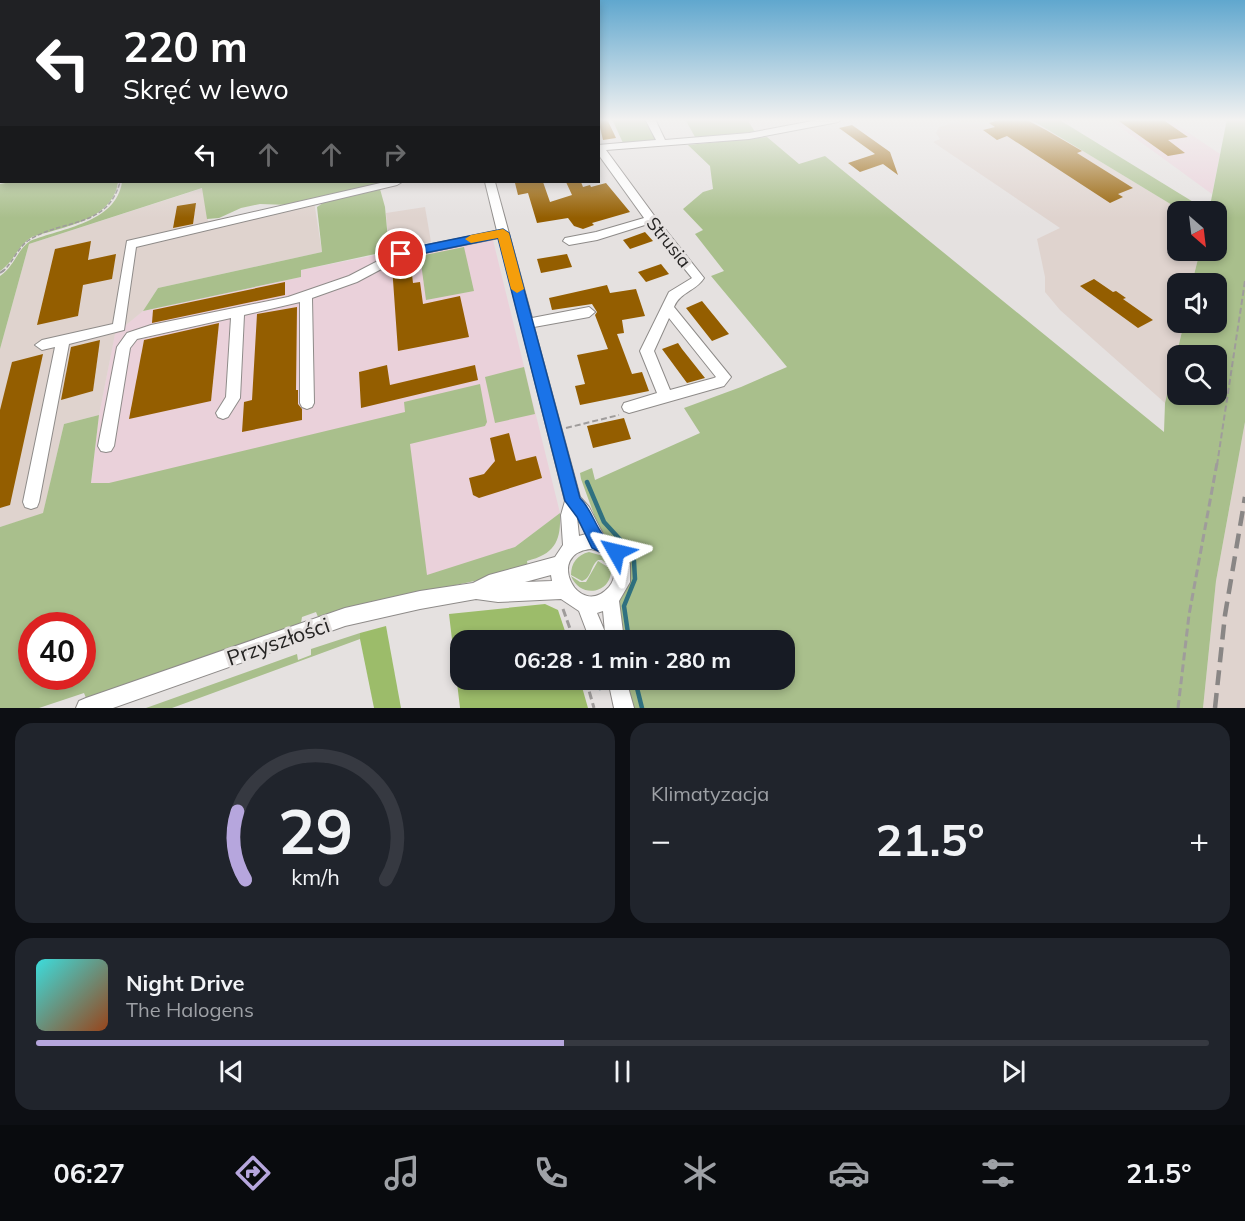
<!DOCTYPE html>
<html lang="pl">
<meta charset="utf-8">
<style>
body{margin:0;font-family:Mulish,sans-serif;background:#20242c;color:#f1f3f6;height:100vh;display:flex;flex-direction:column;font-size:22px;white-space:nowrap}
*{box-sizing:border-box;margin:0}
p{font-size:20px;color:#9ea1a6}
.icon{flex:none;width:33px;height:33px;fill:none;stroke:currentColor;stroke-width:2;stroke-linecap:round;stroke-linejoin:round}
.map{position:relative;height:708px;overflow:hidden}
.details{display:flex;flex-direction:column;gap:15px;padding:15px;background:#0d0f14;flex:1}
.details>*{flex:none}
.banner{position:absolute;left:0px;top:0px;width:600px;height:183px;box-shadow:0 3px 9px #0003;background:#202124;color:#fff;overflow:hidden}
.needle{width:39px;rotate:152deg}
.controls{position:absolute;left:1167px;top:201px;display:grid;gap:12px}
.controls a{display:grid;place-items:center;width:60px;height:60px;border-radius:12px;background:#171b24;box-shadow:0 3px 9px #0003;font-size:30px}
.speed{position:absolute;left:18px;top:612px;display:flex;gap:12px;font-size:30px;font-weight:700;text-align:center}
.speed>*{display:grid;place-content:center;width:78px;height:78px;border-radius:50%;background:#171b24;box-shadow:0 3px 9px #0003;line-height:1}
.speed .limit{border:9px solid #d22;background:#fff;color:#111}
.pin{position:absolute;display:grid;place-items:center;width:51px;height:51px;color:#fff;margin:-26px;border:3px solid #fff;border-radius:50%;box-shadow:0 2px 6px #0007}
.me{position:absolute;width:66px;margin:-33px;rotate:307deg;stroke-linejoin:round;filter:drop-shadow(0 0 4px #0008)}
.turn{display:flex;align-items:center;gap:21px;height:126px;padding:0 24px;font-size:27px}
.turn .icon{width:78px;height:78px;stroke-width:2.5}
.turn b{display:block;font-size:42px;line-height:51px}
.lanes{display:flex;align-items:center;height:57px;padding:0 24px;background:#0003;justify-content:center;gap:30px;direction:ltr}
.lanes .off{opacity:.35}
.big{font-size:45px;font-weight:700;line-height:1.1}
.details .card{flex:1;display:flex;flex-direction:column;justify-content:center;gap:9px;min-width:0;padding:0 21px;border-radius:18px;background:#20242c}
.details .dial{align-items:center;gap:0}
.dial svg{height:156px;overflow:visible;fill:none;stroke:#363941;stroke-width:7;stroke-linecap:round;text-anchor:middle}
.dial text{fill:#f1f3f6;stroke:none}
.song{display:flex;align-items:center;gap:18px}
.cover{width:72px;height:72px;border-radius:9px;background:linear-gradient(135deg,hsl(180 70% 55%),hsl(20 70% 35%))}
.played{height:6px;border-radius:3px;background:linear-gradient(90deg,#b6a6dd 45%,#363941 45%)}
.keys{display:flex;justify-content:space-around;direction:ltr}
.heat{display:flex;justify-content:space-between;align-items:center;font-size:33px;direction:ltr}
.details .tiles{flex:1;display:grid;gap:15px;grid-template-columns:1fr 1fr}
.card:last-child{grid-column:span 2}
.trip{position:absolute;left:450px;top:630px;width:345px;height:60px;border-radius:18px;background:#171b24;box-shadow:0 3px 9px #0003;font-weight:700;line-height:60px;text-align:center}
.tab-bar{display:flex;height:96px;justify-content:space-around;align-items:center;background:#090b0e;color:#9ea1a6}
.tab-bar .icon{width:42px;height:42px}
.tab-bar .on{color:#b6a6dd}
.tab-bar b{font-size:27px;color:#f1f3f6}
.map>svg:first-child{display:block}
.commercial{fill:#ead1da}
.built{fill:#dfd3ce}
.green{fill:#a9bf8c;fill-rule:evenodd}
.forest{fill:#9cbc6a}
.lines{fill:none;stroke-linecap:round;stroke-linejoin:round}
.stream{stroke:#307180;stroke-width:4.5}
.building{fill:#945e00}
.minor-casing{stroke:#8e8b89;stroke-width:2}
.path-far2{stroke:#9f9c9b;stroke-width:1.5;stroke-dasharray:4.5 2;stroke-linecap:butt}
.path-far1{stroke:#9f9c9b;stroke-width:2;stroke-dasharray:6 3;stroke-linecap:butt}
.path{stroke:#9f9c9b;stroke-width:3;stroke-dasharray:8 4;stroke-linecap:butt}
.minor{fill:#fff;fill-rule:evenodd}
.rail{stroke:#898685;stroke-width:4.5;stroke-dasharray:15 8;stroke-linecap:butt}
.route{fill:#1a73e8;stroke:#114b97;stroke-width:1.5}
.slow{fill:#f59e0b}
.labels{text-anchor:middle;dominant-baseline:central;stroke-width:6;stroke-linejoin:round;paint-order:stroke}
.street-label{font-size:18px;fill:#242322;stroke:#e5e1e0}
.near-street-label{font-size:21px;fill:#242322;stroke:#e5e1e0}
</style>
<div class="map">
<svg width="1245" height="708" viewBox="0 0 1245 708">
<rect width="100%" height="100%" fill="#e5e1e0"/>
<g class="commercial">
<path d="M1109,119H1168L1220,154L1212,194Z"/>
<path d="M491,232L560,513L515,547L433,575L415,576L108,483L91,484L99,415L115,333L143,311L301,277V270Z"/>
</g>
<g class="built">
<path d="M968,119H1030L1182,211L1178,212V250L1200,251L1192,283L1178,284V322L1184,323L1165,403L1060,310L1045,292V277L1037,239L1060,228L933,142L940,139L936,133L939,127Z"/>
<path d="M203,188L208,221L314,201L322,252L158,288L143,311L115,334L99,415L64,424L43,514L0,527V349L29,244Z"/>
<path d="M425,207L431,242L389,251L386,213Z"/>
<path d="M1245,422V708H1203L1216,581Z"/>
</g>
<g class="green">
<path d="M612,119H646L657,140L623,143Z"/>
<path d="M685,119H747L755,132L695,137Z"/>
<path d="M1030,119H1058L1208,211H1182Z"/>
<path d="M1227,119H1245V422L1216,581L1203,708H634L627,680H784V640H621L617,605L629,562C622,544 604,537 592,523L596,520L581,479L580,473L592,468L595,480L700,433L684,408L741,387L787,367L711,276L724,271L695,234L703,230L683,209L703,192L713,189L710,166L688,145L767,137L799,164L825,156L1164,432L1165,403L1184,323L1216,322V284L1192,283L1200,251L1216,250V212L1209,211ZM1178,356H1216V394H1178Z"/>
<path d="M11,182H118C113,220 63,227 32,237C17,246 14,262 0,271V184Z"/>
<path d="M122,182H387L289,205L260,204L241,208L219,218L207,219L202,188L29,244L0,349V276C14,267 17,250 30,241C62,228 116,223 122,182Z"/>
<path d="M380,189L385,207L389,251L301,270V277L143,311L158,288L322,252L317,207L323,203Z"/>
<path d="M464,247L474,291L426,300L420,256Z"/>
<path d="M524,367L535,414L495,423L485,377Z"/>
<path d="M480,384L487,422L485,426L410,444L427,575L515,547L560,513C561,540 556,554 527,561L528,568C458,587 387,596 318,617L316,612L302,617L301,623L86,698L84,693L39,708H0V527L43,513L64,424L99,415L91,483H109L405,412L404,402ZM32,626H82V676H32Z"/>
<path d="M589,552L603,556L610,567L602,560H598C590,566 592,578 582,581L571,575C571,563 577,555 589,552Z"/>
<path d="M598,561L611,569C612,594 580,599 571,576L580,582H586Z"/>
<path d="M360,633V639L172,708H146L297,654L298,660L311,655V649Z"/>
</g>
<g class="forest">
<path d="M545,604L558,610L568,640H460V680H580L588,708H460L449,614Z"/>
<path d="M386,626L401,708H374L360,639V633Z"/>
</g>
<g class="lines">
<g class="stream">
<path d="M587,482L604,522L626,546L634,561L635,579L624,606L629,640"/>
<path d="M582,633L584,640"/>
<path d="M597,680L600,688"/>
<path d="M635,680L642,708"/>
</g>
</g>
<g class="building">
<path d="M598,119H607L616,138L603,140Z"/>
<path d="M1002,119H1025L1046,130L1082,151L1077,153L1133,188L1118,194L1123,197L1110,203L1007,136L997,140L983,130L995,127L989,123Z"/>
<path d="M1116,119H1162L1188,137L1168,140L1185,153L1168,156Z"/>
<path d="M852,125L890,152L898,175L883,164L860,172L848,163L875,154L839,128Z"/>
<path d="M526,182H543L550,202L572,195L566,182H581L583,187L590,185L591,187L606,183L630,212L592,223L594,225L583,229L574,226L568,218L537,223L528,193L518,195L515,183Z"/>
<path d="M196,203L193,224L173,228L177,206Z"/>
<path d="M645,232L653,241L630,249L623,240Z"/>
<path d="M91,241L88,260L116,254L112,279L83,285L78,316L37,325L55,249Z"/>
<path d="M567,254L572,267L541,273L537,259Z"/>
<path d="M410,258L413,283L420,282L423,304L460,296L469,337L398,351L392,266Z"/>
<path d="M661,264L669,274L646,282L638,272Z"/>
<path d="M1094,279L1113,292L1116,291L1126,298L1123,299L1153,320L1138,328L1080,286Z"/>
<path d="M285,282V295L152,323L153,310Z"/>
<path d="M607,285L610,293L636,289L645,316L622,320L624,333L617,334L632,374L642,372L649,391L580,405L575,386L585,384L577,355L608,349L595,315L597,312L592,304L552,310L549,298Z"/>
<path d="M702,301L724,328L729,334L712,341L686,308Z"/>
<path d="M297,307L296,390H298V404L302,409V420L242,432L244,402L252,400L257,314Z"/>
<path d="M219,323L211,401L129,419L144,340Z"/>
<path d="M100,340L93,391L61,400L71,347Z"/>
<path d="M678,343L682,349L705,378L687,383L662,349Z"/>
<path d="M43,354L10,505L0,508V410L12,362Z"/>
<path d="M387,365L390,385L475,365L478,380L361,408L359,372Z"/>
<path d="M624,418L631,439L593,448L587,426Z"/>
<path d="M509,433L516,461L536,456L542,478L479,498L473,495L469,478L484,474L495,461L490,438Z"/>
</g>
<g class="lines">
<g class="minor-casing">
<g id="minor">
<path d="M645,119H655L665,140L749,133L823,119H843L838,122L749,139L606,150L653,214L704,278C696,291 680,292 674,307L731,377L724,386L629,413L624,411L622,407L624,403L657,393L640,351L669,292L692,278L648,224L597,240L569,245L563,241L565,238L596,232L644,218L598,154V145L656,140ZM669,318L716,377L714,378L670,390L654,351Z"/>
<path d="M385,182H402L397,185L136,247L124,330L69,344L39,502L37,507L31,509L25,507L23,502L55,347L42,350L35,345L42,340L113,324L127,241Z"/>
<path d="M485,182H495L532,318L589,307L595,312L589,317L534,327L580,497L589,507L604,536L619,545L630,564V582L619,601L624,640H590L579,611L561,599L498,602L476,599L420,609L345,626L113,708H76L79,701L86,698L345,608L420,591L473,583L489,575L555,557L563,545L561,515L565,501L499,238L404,257L357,282L312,298L314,403L312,407L307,409L302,407L300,403V302L244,315L240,398L228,417L223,419L218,417L216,413L226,397L231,318L137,339L130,348L114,446L111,451L106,452L101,451L98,446L117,347L127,333L151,325L288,297L349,276L397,251L497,231ZM577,517L586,534L579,536ZM591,549C608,551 622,571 609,587C579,621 544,553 591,549ZM551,575L552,581L525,582ZM603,611L605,632L597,613Z"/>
<path d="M608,680H626L634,708H614Z"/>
</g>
</g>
<path class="path-far2" d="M2,272C13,263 17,248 29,240C64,218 107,229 120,182"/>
<g class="path-far1">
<path d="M0,273L4,270"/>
<path d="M566,428L619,415"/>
<path d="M1217,465L1245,281"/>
</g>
<g class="path">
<path d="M563,609L574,640"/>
<path d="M586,680L594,708"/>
<path d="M1178,708L1189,615L1217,463"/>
</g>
<use href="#minor" class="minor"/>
<path class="rail" d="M1215,708L1225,615L1245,497"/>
</g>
<linearGradient id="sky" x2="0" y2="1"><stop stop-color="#60a7ce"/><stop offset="0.55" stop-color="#f3f2f1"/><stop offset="1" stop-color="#f3f2f1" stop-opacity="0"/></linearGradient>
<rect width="1245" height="218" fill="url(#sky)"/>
<path class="route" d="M503,229L509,233L580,498C591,509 594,523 603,535C609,543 620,542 624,552L622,558L616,560L592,548L577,517L565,501L498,238L401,258L395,254L401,250Z"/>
<path class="slow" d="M503,229L509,233L524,289L517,293L511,289L498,238L471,243L465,239L471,235Z"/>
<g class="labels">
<g class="street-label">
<text transform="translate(669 242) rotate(51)">Strusia</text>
</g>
<g class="near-street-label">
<text transform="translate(278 641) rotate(-19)">Przyszłości</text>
</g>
</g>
</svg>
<div class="controls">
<a><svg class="needle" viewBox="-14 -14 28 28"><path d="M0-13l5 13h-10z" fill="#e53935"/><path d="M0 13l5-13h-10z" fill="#9ea1a6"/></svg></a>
<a><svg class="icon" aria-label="sound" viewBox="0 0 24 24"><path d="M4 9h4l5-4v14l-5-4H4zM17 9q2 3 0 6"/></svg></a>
<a><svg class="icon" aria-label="search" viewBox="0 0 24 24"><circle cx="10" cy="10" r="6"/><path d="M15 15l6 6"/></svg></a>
</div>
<div class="speed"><div class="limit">40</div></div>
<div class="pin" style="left:401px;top:254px;background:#d93025"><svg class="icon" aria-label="arrive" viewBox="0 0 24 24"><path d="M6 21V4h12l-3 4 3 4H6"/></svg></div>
<svg class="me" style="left:616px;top:552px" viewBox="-20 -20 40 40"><path d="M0-17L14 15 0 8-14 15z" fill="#1a73e8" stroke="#fff" stroke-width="4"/></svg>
<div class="trip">06:28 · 1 min · 280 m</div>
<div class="banner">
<div class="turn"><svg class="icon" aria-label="left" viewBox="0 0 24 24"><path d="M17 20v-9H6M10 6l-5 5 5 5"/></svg><div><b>220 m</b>Skręć w lewo</div></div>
<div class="lanes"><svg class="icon" aria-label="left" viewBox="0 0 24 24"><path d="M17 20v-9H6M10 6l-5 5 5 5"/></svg><svg class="icon off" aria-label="ahead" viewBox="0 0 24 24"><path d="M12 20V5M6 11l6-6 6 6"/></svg><svg class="icon off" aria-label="ahead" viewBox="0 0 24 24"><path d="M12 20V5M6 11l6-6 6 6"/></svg><svg class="icon off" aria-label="right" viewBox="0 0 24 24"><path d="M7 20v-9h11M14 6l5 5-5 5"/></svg></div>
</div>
</div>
<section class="details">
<div class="tiles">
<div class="card dial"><svg viewBox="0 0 100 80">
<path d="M14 69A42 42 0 1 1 86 69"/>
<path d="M14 69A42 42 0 0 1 10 34" stroke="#b6a6dd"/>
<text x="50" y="56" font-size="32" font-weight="700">29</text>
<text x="50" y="72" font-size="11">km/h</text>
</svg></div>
<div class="card"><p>Klimatyzacja</p>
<div class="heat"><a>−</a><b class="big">21.5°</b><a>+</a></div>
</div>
<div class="card">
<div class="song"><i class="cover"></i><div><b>Night Drive</b><p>The Halogens</p></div></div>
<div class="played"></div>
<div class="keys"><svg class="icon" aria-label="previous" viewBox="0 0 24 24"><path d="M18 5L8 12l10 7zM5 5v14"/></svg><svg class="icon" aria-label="pause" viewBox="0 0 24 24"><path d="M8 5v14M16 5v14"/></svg><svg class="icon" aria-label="next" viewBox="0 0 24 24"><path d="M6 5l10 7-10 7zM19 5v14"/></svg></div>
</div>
</div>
</section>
<nav class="tab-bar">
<b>06:27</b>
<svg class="icon on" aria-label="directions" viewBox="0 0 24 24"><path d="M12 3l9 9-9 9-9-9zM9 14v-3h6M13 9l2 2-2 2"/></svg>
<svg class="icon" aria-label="music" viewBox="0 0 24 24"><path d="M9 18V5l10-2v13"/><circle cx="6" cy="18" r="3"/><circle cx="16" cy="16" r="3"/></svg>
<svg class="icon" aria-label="phone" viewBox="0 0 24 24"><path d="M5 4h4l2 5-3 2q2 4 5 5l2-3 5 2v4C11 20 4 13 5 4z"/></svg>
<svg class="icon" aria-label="climate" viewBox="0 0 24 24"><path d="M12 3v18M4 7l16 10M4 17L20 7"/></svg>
<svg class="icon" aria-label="car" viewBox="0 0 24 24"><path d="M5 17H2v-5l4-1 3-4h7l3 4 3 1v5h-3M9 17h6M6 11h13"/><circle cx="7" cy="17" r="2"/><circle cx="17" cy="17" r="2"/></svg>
<svg class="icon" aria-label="filters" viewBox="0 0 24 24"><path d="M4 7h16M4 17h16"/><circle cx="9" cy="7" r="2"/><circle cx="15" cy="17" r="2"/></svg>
<b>21.5°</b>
</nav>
